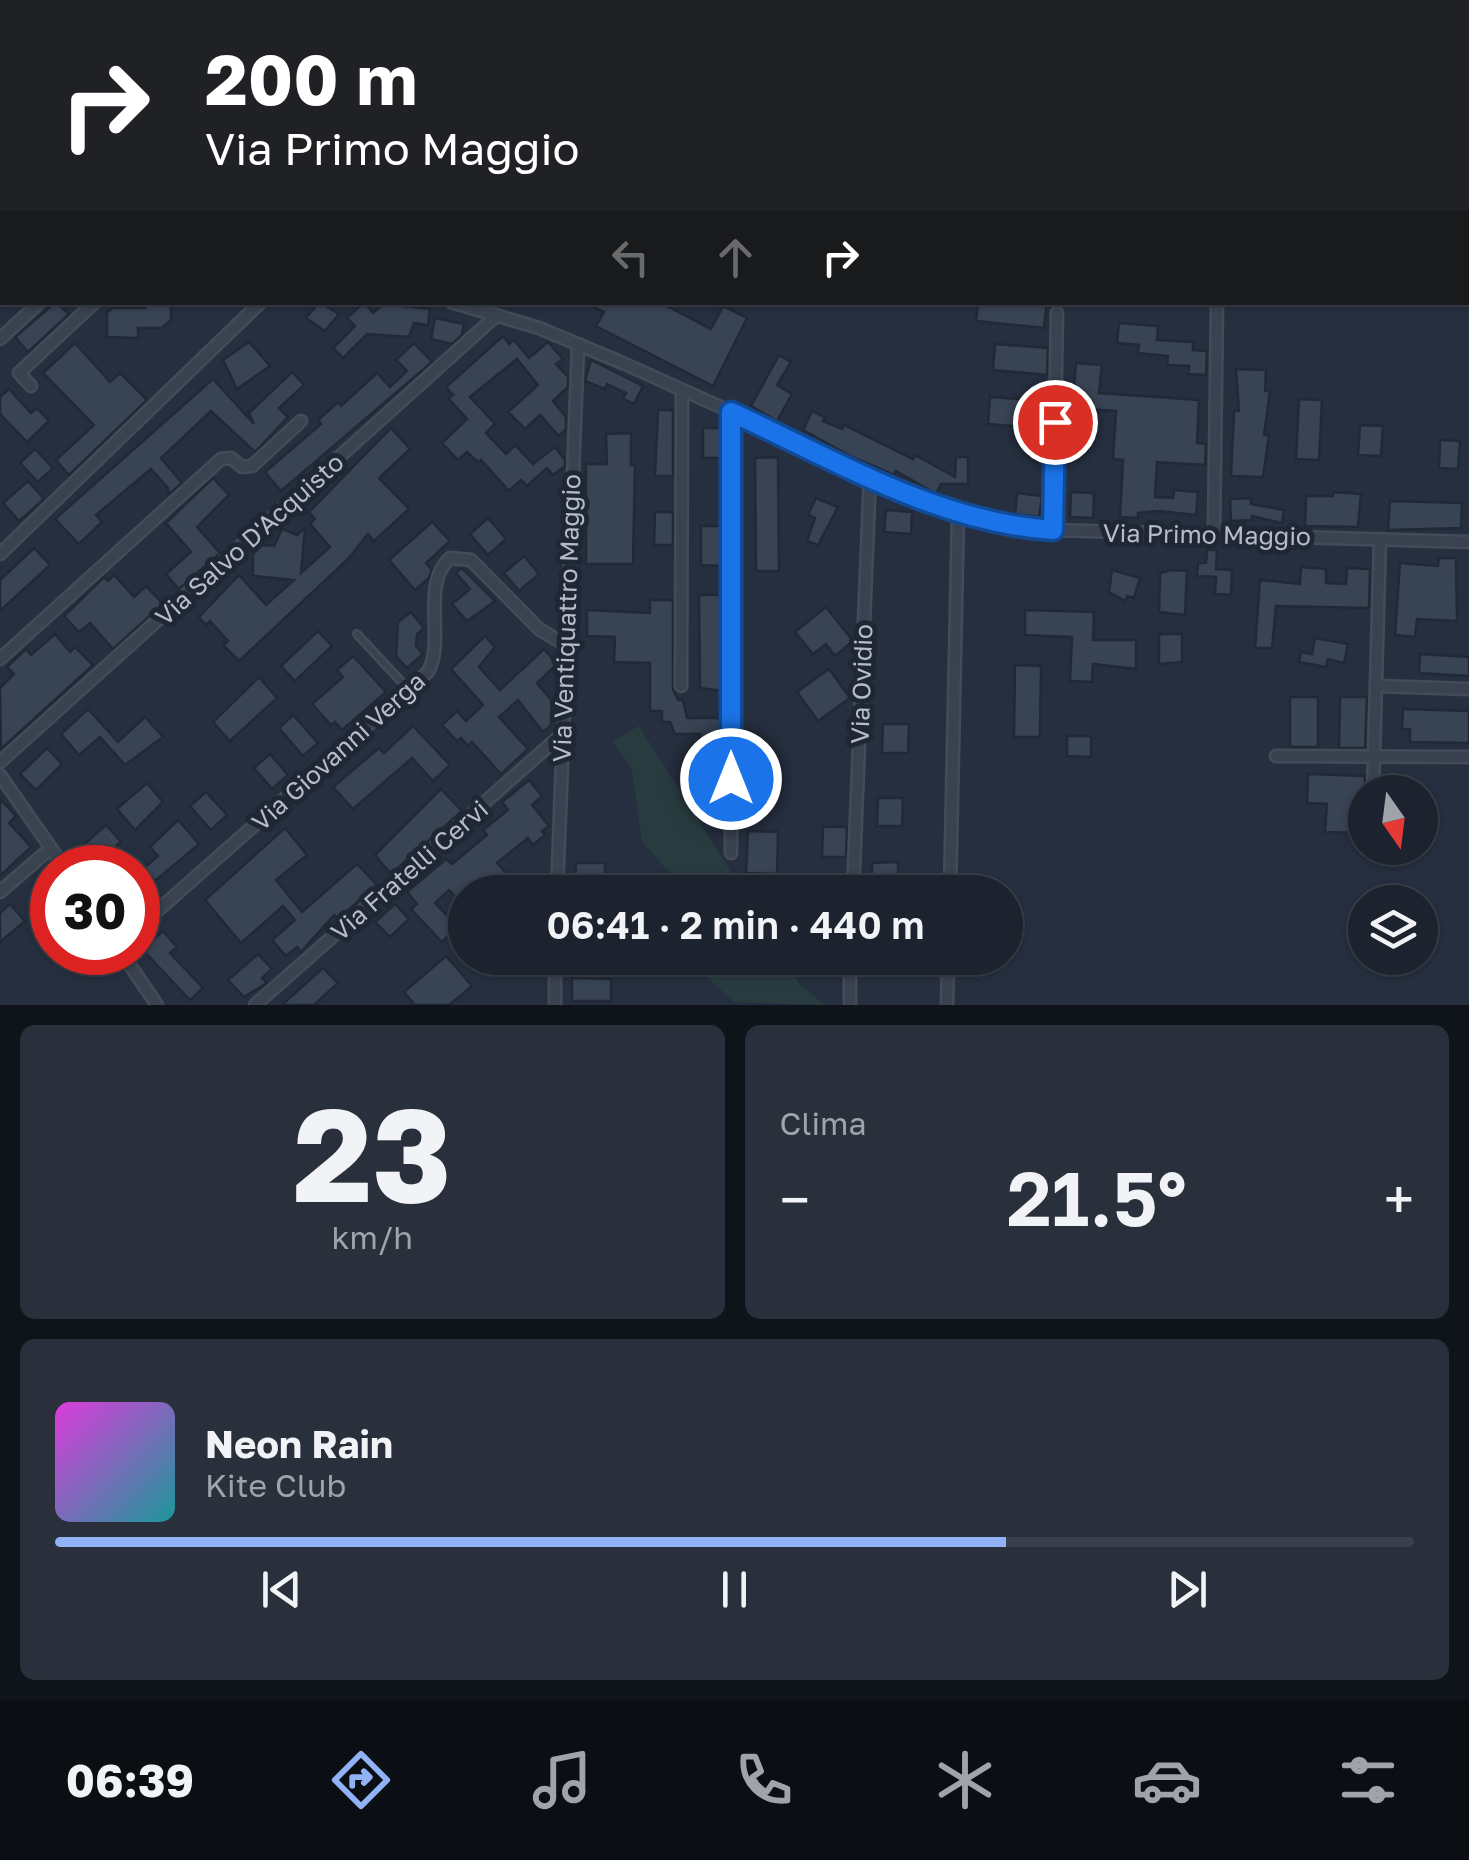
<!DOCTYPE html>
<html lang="it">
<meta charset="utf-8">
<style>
body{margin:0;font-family:"Golos Text",sans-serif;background:#292f3b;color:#f1f3f6;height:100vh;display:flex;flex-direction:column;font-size:38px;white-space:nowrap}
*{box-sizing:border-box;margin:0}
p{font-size:32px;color:#a0a4aa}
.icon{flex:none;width:55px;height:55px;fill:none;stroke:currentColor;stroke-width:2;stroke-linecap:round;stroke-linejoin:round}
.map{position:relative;height:1005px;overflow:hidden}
.side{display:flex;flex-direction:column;gap:20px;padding:20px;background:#0f131a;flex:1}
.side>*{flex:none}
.hud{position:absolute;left:0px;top:0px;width:1470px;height:305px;box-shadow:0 2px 8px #0004,0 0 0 2px #3a404b;background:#202124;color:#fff;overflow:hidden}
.needle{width:65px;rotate:166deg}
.tools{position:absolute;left:1348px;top:775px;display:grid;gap:20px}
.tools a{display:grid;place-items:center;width:90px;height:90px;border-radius:50%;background:#1c232f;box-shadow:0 2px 8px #0004,0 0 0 2px #3a404b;font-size:50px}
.speed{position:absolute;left:30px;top:845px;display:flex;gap:20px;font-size:50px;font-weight:700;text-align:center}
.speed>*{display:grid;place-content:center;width:130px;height:130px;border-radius:50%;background:#1c232f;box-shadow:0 2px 8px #0004,0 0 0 2px #3a404b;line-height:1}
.speed .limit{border:15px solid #d22;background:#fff;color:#111}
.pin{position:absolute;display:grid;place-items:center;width:85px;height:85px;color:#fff;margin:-42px;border:5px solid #fff;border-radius:50%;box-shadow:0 2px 10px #0007}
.me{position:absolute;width:110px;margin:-55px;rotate:0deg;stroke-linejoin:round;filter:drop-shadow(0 0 8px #0008)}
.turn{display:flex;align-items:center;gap:35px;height:210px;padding:0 40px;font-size:45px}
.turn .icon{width:130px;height:130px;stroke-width:2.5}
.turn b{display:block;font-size:70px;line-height:85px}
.lanes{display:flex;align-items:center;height:95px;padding:0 40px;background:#0003;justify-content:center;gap:50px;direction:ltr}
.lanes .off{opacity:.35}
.big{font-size:75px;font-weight:600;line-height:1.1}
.side .card{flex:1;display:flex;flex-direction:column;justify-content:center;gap:15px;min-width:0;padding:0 35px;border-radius:15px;background:#292f3b}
.side .dial{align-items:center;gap:0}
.dial b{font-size:130px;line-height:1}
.song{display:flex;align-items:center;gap:30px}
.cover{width:120px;height:120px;border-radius:15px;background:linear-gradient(135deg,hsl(300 70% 55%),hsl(180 70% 35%))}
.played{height:10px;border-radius:5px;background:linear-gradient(90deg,#91b2f4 70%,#3a404b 70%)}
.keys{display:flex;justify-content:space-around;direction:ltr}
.heat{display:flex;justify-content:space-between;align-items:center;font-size:55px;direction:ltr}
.side .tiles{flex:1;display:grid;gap:20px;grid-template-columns:1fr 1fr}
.card:last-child{grid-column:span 2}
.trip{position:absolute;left:448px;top:875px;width:575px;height:100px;border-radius:50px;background:#1c232f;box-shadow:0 2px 8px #0004,0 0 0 2px #3a404b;font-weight:600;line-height:100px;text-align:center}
.tabs{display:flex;height:160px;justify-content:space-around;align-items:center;background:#0b0e13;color:#a0a4aa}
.tabs .icon{width:70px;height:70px}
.tabs .on{color:#91b2f4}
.tabs b{font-size:45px;color:#f1f3f6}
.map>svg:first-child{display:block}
.green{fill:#283c40}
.building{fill:#384354;stroke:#212936;stroke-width:2.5}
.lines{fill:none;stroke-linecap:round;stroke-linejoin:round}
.service-casing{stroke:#434b58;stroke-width:10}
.minor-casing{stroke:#434b58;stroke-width:15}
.service{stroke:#3a424f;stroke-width:5}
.minor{stroke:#3a424f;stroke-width:10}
.route-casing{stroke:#114b97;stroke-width:25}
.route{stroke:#1a73e8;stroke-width:18}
.labels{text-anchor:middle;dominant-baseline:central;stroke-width:10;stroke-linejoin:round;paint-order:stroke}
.street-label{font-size:25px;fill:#b6bdc9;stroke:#1f2634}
</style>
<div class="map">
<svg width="1469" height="1005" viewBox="0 0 1469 1005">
<rect width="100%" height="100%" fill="#262f3f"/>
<g class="green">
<path d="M639,726L739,885L743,892H688L642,842L632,769L613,741Z"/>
<path d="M696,958H783L800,985L825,1005L734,1002L708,978Z"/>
</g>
<g class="building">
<path d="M56,302L69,314L28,352L15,337Z"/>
<path d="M145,302H171V320L162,328H138V338L107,337V313L112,308H145Z"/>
<path d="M319,302L339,314L325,331L306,318Z"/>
<path d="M364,302L373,313L383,304L430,309L428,325L414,323L409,337L367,334L343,358L333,348L355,326L347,318Z"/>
<path d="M584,302H659L711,329L723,306L747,318L713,386L596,326L604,312Z"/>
<path d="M978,302H1047L1044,328L976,321Z"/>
<path d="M435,318L464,324L462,335L452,344L431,339Z"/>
<path d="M1119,323L1158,326L1157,340L1193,342V350L1207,351L1206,375L1188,374L1189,366L1167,365L1168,356L1138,353L1139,345L1117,343Z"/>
<path d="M503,336L509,344L514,340L529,358L548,342L563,359L556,364L568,377V387L553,401L566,417V429L559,436L540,415L525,429L508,412L538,385L517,359L470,397L495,424L486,433L506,454L515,445L533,464L555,447L565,460V466L553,475L547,468L527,486L521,480L509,491L481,460L478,462L467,452L458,460L442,443L467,419L448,398L453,395L446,387Z"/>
<path d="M249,342L270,366L237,389L223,360Z"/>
<path d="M75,343L110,382L120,373L147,400L69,475L56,460L94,425L43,373Z"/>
<path d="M414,343L432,362L281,491L265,472L321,424L318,420L338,402L341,406L377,373L390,387L407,371L396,360Z"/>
<path d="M995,344L1048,348L1047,375L993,370Z"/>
<path d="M779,355L791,362L777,385L792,394L777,421L751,406Z"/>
<path d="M591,360L643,386L634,404L623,399L626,393L607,384L605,389L585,381Z"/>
<path d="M1076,363L1102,365L1099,393L1199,400L1197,443L1206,444L1205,465L1157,462L1155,497L1173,498L1174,490L1198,492L1196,515L1159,511L1138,513V518L1120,517L1123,460L1113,459L1116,411L1072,408Z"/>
<path d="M1236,369L1266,370L1265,391H1270L1264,435H1269L1263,477L1231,476L1234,411H1239Z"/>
<path d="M292,372L304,385L279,408L288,417L255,452L211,411L161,458L182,483L168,495V488L151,469L96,515L102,522L79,544L55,519L213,379L254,424L249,413Z"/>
<path d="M9,389L31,413L37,408L49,421L27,442L0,414V397Z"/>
<path d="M990,397L1047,401L1046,429L988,424Z"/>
<path d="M1299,399L1322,400L1319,460L1296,459Z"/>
<path d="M658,410H673V476H655Z"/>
<path d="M812,411L825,417L823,421L842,429L844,425L913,459L915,455L955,477L956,457H968V484H941L936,494L896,471L894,475L852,457L803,430Z"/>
<path d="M1360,425L1383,426L1381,456L1358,455Z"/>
<path d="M391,428L410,449L379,478L409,509L374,541L368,534L348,559L239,661L223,645L228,641L210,621L206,625L199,617L239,575L266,605L294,580L253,576V554L262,545L274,546L282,529L297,535L305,528L301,573L330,547L310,524L315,519L309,512Z"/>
<rect x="703" y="428" width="19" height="30"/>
<path d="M631,433V465H635L633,564H586V464H607L606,434Z"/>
<path d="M1440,440L1460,441L1458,469L1439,468Z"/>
<path d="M35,449L53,468L38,482L20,463Z"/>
<path d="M778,457L779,571H756L755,458Z"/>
<path d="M213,478L229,495L197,527L220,553L179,589L166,574L191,552L166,523Z"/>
<path d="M28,481L44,499L19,521L3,503Z"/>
<path d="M1071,492L1094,493L1093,518L1070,517Z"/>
<path d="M1333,492L1361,494L1358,527L1305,526L1306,496H1333Z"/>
<path d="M1017,493L1042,496L1039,517L1015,514Z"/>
<path d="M816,498L838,507L818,545L807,541L815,518L808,515Z"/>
<path d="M1251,498V504L1284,510L1282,523L1252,516V520L1231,521L1230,499Z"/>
<path d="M1390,501L1462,503L1461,528L1388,530Z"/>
<path d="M886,510L912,512L911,534L884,532Z"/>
<path d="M655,512H673V545H654Z"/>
<path d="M488,518L506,539L488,555L470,534Z"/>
<path d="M432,522L450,541L426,563L432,570L429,578L415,590L389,560Z"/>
<path d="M701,526H722V566L701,565Z"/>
<path d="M34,548L50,565L0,611V580Z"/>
<path d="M1207,550H1217L1216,569L1232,570L1231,595L1215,594L1216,577L1197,576L1198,563H1206Z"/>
<path d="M524,556L539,574L519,591L504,573Z"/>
<path d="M1439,558H1456L1457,621L1417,619L1415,637L1395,635L1400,563L1438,566Z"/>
<path d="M1301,567L1326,569V583L1346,584L1347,568L1370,569L1369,608L1276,606L1272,648H1255L1260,580L1300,584Z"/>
<path d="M462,568L495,601L467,621L452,604L470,589L456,573Z"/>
<path d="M1112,570L1140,578L1134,598L1127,596L1125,601L1109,592Z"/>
<path d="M1171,570L1187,571L1185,615L1159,612L1160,573Z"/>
<path d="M114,575L134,597L146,586L163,604L113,649L90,623L79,632L64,616L104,577L108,581Z"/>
<path d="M699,595H720L722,691L700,688Z"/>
<path d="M650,600H673V689L678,700H683L687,718H718L722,724V777H700V734H675L670,722H662V711H650V663L614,662L615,637L587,636V610L650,613Z"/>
<path d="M826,607L853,641L835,656L826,644L813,654L795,632Z"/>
<path d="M1025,610L1094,612L1093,640H1136V669L1093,664L1092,682L1070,681L1072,637L1025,635Z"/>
<path d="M411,612L424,628L417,634L416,646L423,654L407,668L396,656L398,622Z"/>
<path d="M318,631L332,646L295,681L281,666Z"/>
<path d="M55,634L70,652L75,647L93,665L1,749L0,688L14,674L7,667L26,649L31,655Z"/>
<path d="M1159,634H1182V662L1159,664Z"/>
<path d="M485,636L495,647L479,667L500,690L544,649L557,664L537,683L552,701L551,725L543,732L518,700L499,717L528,749L501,774L472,742L468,746L461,738L457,741L442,725L457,711L466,721L483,705L451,669Z"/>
<path d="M1315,638L1348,644L1344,663L1328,659L1326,667L1299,662L1301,652L1312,654Z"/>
<path d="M1420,654L1469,657V676L1419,673Z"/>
<path d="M353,656L386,692L342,730L335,722L331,725L312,704L343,677L337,670Z"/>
<path d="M1015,665L1041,666L1040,737H1014Z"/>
<path d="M829,669L850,698L818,721L797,692Z"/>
<path d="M259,677L277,698L230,741L213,722Z"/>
<rect x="1290" y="697" width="28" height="50"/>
<path d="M1340,697H1367L1365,748H1339Z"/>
<path d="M88,709L118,742L145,717L163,737L125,765L100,737L79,755L61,734Z"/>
<path d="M1403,709L1469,711V743L1410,742V729H1402Z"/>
<path d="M293,715L318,743L303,756L279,728Z"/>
<path d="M883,724H909L908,753H882Z"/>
<path d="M413,726L450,765L433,781L412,758L353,809L333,787L379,748L384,753Z"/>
<path d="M1067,736H1091V757L1067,756Z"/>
<path d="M47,748L62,764L36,790L20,774Z"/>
<path d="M270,754L288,775L272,789L254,768Z"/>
<path d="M1308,774L1365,776L1364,833L1325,832L1327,804L1307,803Z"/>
<path d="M529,780L542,796L532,805L549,826L542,831L545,835L533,845L528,838L497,863L509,876L489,892H465V907L449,890L435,903L458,927L442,942L411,909L417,904L407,892L446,859L452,864L487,835L483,830L508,810L502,802Z"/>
<path d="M147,783L163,802L135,830L117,809Z"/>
<path d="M441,789L462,811L391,874L375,855Z"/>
<path d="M206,792L227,815L211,830L190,806Z"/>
<path d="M878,798H903L902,826H877Z"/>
<path d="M0,799L16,816L9,823L31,847L0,876Z"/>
<path d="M178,820L199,844L155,881L144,868L158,856L150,847Z"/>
<path d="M106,825L121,842L94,866L79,849Z"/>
<path d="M823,827H847L846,857H822Z"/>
<path d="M285,828L307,855L276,880L302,912L357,864L377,885L338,919L334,915L301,952L297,947L286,956L272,940L295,920L283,906L241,943L205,900Z"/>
<path d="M748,831L778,832L777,874L746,873Z"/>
<path d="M898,862V892H872V863Z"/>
<path d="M576,863H605V886H575Z"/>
<path d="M10,904L25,921L0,942V913Z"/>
<path d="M395,904L409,919L390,937L375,922Z"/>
<path d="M163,931L177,947L170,953L203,988L190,1000L142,949Z"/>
<path d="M258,954L272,969L262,978L267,983L244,997L228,980Z"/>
<path d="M446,956L472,986L449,1005H415L404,992Z"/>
<path d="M323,968L338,983L314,1005H282Z"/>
<path d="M572,978L611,979V1001H572Z"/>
</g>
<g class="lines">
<g class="service-casing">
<path id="service" d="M357,634L409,690"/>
</g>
<g class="minor-casing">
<g id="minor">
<path d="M1028,0L1032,2"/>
<path d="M61,2L62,0"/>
<path d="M232,2L233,0"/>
<path d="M0,64L2,66"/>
<path d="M1468,133L1469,134"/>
<path d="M0,166L2,159"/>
<path d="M0,279H2"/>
<path d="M451,302L539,328L625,364L949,510L1008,526L1053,530L1469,542"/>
<path d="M0,339L40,302"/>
<path d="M31,386L19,373L95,302"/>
<path d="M731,412V853"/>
<path d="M1053,530L1057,313"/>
<path d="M1214,533L1217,302"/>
<path d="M0,554L261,302"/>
<path d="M0,659L221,459L231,458L242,467L252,466L301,421"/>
<path d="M681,686L682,390"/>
<path d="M1376,686L1469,689"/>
<path d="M1276,756L1469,757"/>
<path d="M0,762L497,315"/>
<path d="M0,775L65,868"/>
<path d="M1373,792L1380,539"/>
<path d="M0,892L51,848"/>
<path d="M557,892L578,344"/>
<path d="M853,892L870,475"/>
<path d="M950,892L958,514"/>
<path d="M138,928L428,672C446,640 420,585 450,558L471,560L539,629L564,644"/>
<path d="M121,952L157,1005"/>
<path d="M850,958V1005"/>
<path d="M255,1005L562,734"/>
<path d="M555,1005V958"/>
<path d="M947,1005L948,958"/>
</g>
</g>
<use href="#service" class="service"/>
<use href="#minor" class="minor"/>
</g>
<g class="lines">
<g class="route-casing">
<path id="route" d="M731,779V412C833,459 939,523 1053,530L1055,422"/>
</g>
<use href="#route" class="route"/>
</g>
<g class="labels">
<g class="street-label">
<text transform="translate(1207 534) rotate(1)">Via Primo Maggio</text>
<text transform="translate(249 539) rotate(-42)">Via Salvo D'Acquisto</text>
<text transform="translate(566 618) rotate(-88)">Via Ventiquattro Maggio</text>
<text transform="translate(861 684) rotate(-88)">Via Ovidio</text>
<text transform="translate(338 751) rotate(-42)">Via Giovanni Verga</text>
<text transform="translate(409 870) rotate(-41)">Via Fratelli Cervi</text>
</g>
</g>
</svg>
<div class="tools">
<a><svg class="needle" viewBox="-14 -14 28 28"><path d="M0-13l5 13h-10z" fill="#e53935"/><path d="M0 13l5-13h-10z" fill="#a0a4aa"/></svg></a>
<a><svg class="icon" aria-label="layers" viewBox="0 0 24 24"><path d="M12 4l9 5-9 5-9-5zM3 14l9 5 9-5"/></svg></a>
</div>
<div class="speed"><div class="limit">30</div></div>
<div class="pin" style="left:1055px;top:422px;background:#d93025"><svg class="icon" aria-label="arrive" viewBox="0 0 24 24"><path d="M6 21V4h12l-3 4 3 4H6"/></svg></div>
<svg class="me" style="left:731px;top:779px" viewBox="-20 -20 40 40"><circle r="17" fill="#1a73e8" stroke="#fff" stroke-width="3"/><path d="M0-11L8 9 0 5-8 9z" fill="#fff"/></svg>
<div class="trip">06:41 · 2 min · 440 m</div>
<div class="hud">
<div class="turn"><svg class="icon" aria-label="right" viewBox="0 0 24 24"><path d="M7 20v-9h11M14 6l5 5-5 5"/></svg><div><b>200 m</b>Via Primo Maggio</div></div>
<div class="lanes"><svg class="icon off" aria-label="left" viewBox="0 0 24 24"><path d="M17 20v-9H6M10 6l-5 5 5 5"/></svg><svg class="icon off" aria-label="ahead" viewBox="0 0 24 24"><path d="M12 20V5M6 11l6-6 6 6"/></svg><svg class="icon" aria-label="right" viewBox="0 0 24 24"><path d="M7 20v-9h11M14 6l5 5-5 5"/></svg></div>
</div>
</div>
<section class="side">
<div class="tiles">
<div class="card dial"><b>23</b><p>km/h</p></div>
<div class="card"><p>Clima</p>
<div class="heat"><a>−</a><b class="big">21.5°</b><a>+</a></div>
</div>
<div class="card">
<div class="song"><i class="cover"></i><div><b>Neon Rain</b><p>Kite Club</p></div></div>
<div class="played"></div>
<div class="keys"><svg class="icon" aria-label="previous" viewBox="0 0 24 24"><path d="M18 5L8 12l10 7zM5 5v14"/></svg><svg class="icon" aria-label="pause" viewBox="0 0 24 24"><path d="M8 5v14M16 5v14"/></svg><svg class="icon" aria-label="next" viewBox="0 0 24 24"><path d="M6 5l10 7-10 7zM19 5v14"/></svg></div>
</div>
</div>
</section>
<nav class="tabs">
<b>06:39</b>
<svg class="icon on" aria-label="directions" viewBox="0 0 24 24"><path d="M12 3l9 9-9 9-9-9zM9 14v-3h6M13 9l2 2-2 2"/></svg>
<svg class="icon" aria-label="music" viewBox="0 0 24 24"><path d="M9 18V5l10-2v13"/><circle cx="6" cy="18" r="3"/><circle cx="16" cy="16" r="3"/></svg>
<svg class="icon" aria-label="phone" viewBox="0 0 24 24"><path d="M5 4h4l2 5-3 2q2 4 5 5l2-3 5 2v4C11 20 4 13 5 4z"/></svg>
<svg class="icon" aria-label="climate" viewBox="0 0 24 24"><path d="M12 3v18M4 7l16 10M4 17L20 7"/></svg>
<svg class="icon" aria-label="car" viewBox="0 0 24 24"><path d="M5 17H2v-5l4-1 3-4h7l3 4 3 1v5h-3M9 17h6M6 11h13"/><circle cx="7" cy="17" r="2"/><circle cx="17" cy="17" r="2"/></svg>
<svg class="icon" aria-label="filters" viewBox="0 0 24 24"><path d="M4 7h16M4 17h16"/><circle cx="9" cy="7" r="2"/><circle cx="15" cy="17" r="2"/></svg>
</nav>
